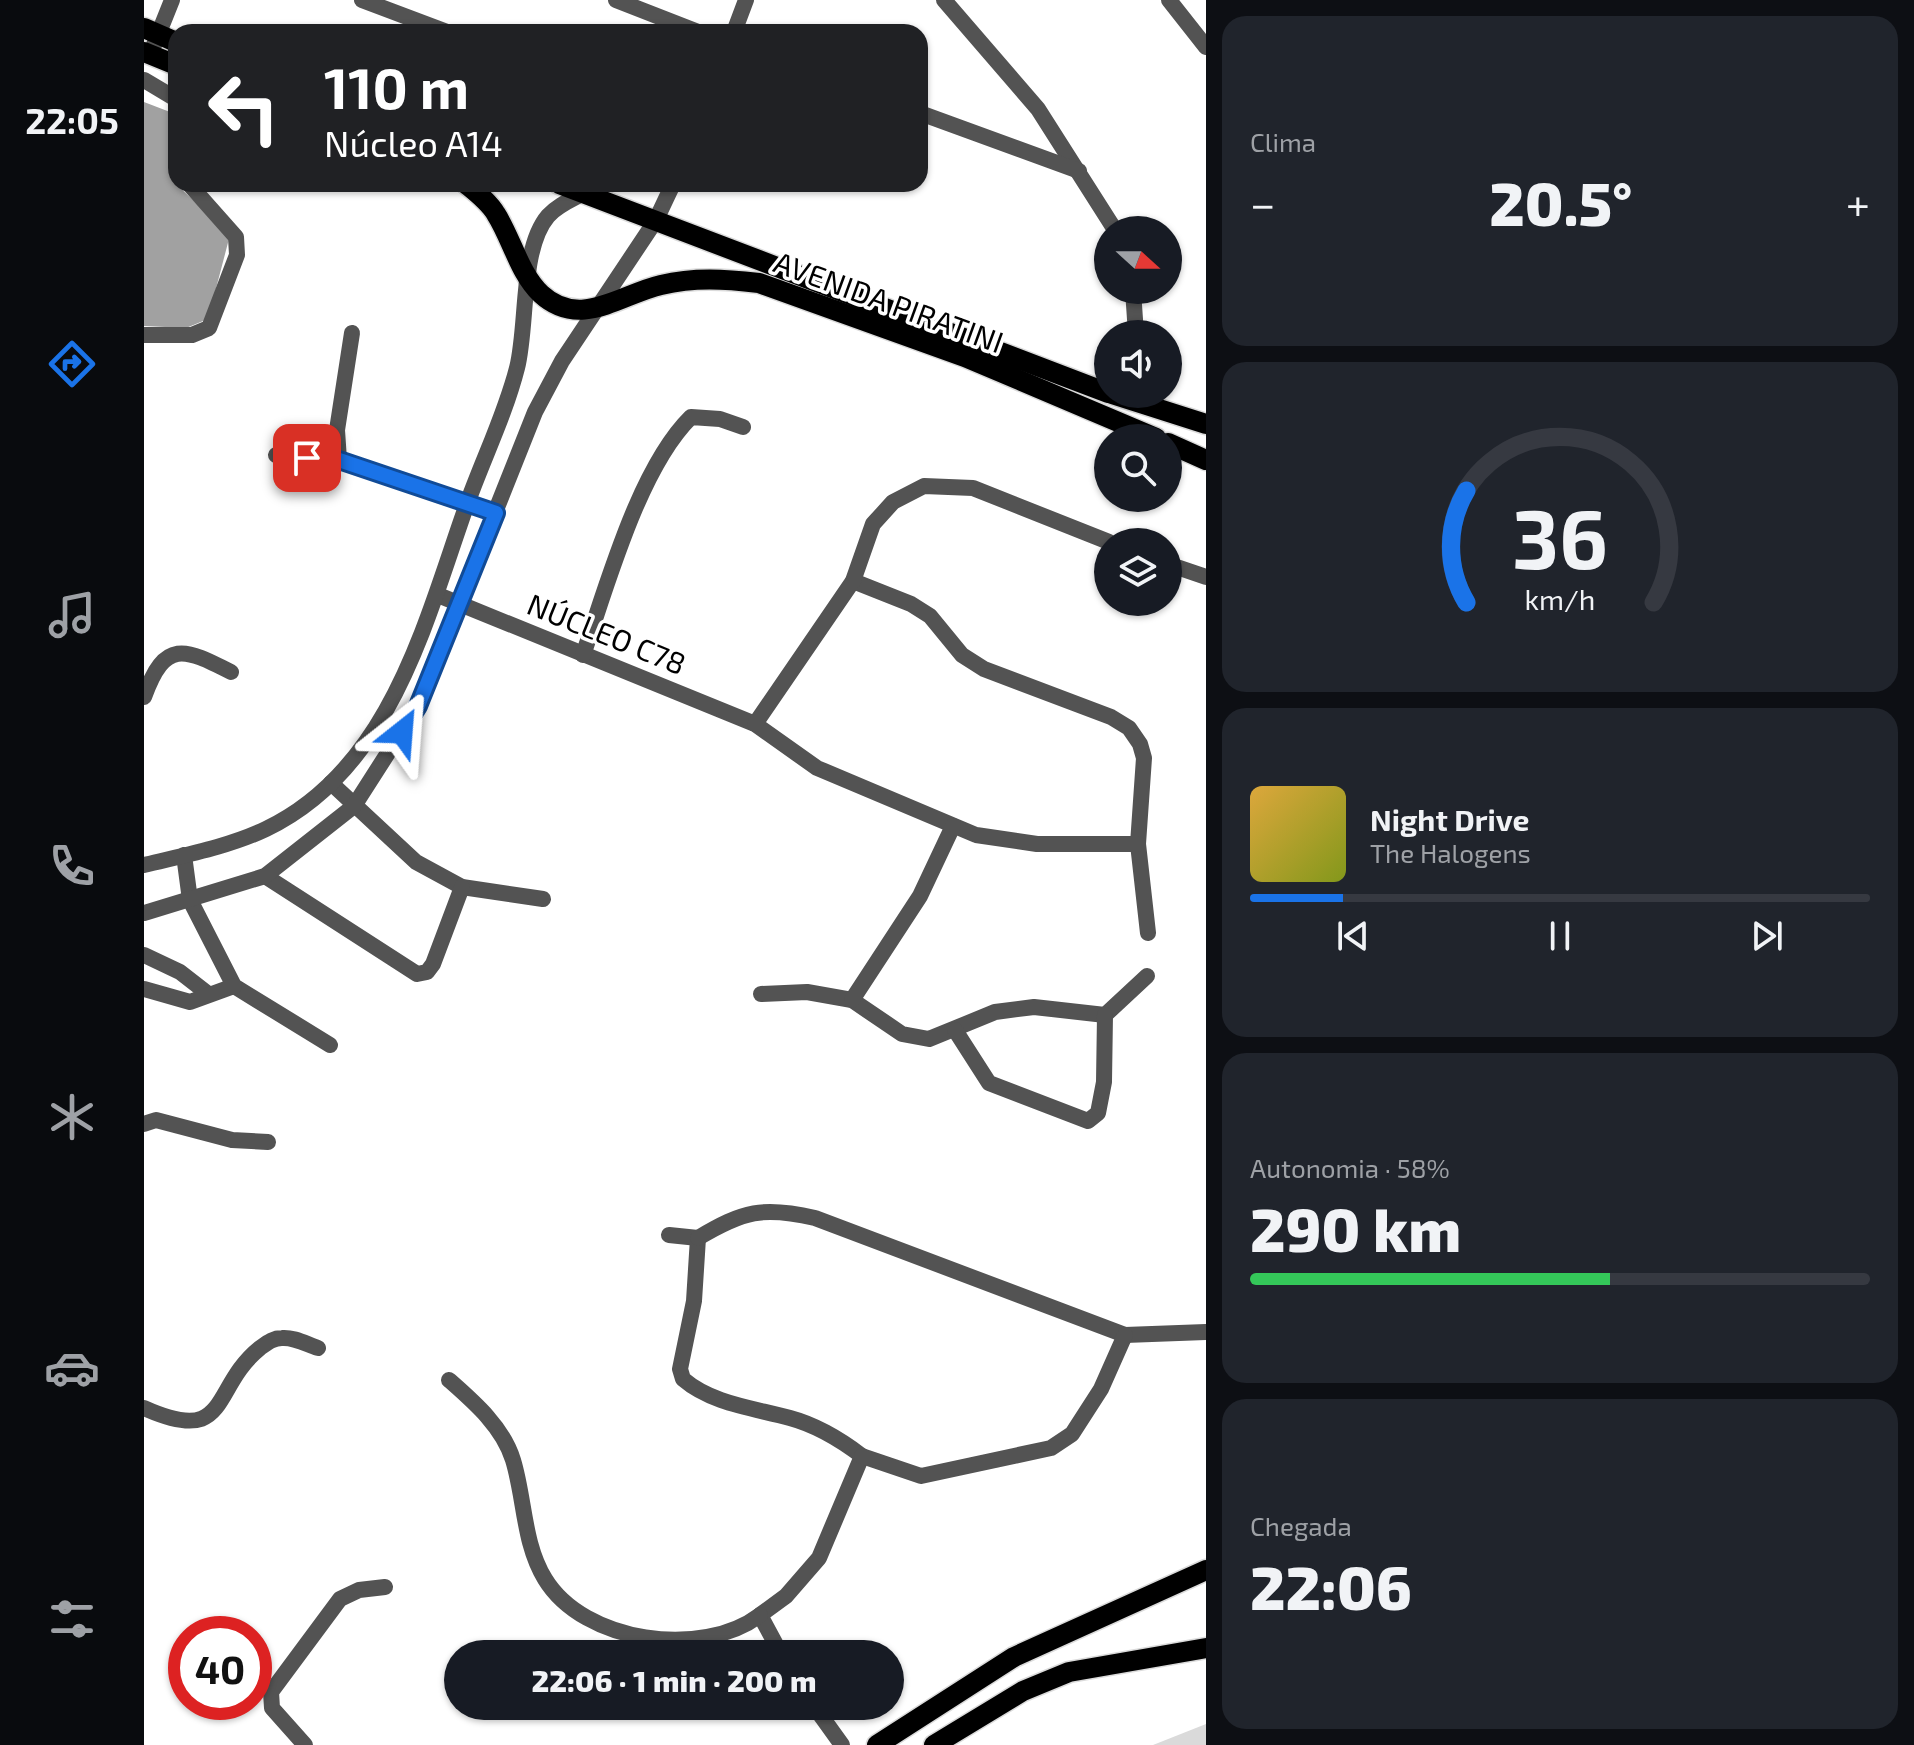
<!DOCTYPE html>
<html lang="pt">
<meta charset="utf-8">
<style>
body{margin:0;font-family:"Exo 2",sans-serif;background:#20242c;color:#f1f3f6;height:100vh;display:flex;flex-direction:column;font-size:30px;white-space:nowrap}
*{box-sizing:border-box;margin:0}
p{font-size:26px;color:#9ea1a6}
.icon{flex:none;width:44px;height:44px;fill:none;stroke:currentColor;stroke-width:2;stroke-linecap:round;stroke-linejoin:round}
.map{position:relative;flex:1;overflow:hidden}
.drawer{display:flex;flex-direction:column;gap:16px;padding:16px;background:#0d0f14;width:708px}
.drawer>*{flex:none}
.hud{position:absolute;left:24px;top:24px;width:760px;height:168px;border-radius:24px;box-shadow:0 2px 6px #0004;background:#202124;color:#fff;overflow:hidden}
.needle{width:52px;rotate:111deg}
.buttons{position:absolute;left:950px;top:216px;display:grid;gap:16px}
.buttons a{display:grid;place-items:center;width:88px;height:88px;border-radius:50%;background:#171b24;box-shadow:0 2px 6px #0004;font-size:40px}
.speed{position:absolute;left:24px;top:1616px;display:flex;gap:16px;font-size:40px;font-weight:700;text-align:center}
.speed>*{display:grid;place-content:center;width:104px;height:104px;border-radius:50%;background:#171b24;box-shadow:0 2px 6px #0004;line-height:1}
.speed .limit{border:12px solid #d22;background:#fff;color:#111}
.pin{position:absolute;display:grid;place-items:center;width:68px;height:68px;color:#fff;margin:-34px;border-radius:16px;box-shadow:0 4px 12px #0006}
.me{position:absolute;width:88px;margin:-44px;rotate:28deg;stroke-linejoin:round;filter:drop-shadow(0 0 6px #0008)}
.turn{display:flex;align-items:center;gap:28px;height:168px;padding:0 24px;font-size:36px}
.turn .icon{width:104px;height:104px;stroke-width:2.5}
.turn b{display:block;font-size:56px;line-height:68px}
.big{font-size:60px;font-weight:800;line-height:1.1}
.drawer .card{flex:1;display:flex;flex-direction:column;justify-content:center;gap:12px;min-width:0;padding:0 28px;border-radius:24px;background:#20242c}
.drawer .dial{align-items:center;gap:0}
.dial svg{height:208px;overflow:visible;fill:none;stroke:#363941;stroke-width:7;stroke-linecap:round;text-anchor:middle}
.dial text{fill:#f1f3f6;stroke:none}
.song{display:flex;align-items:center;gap:24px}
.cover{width:96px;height:96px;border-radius:12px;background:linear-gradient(135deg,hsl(40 70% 55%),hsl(70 70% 35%))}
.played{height:8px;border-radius:4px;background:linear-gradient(90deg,#1a73e8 15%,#363941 15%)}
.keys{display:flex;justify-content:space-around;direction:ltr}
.heat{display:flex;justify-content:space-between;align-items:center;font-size:44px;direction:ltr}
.charge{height:12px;border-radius:6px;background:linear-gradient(90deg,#34c759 58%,#363941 0)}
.trip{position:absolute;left:300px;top:1640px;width:460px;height:80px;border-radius:40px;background:#171b24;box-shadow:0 2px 6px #0004;font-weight:800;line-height:80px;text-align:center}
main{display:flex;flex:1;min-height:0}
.menu{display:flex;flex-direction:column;width:144px;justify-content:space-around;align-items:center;background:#090b0e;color:#9ea1a6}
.menu .icon{width:56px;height:56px}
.menu .on{color:#1a73e8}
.menu b{font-size:36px;color:#f1f3f6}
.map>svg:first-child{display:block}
.green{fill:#dadada}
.water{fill:#a1a1a1}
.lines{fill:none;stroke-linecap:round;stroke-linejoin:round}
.major-casing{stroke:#dbdbdb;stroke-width:23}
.minor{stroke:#535353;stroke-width:16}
.major{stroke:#000;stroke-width:20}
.route-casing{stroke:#114b97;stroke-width:20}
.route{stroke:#1a73e8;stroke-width:14}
.labels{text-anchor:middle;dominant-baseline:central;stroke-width:7;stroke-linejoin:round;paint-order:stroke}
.street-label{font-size:30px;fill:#000;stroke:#fff}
</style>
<main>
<nav class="menu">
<b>22:05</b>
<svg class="icon on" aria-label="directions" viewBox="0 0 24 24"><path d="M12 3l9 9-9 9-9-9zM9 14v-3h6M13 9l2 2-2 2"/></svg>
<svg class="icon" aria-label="music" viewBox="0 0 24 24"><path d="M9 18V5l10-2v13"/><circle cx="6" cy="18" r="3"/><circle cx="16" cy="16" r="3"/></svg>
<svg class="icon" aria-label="phone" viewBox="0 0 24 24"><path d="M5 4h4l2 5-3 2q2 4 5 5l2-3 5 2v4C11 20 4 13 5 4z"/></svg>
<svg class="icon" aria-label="climate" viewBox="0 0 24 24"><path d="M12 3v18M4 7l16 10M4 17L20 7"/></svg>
<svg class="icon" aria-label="car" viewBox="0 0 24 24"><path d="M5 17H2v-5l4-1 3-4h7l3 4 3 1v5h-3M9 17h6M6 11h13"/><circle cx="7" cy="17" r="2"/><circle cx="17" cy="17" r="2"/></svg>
<svg class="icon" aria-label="filters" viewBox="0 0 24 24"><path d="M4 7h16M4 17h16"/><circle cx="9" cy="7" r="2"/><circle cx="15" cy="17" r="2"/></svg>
</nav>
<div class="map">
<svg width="1062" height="1745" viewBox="0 0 1062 1745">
<rect width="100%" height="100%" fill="#fff"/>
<path class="green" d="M1062,1724V1745H1009Z"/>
<path class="water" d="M0,102L26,112L32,184L86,235L64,319L42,328L0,326Z"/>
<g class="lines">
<g class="major-casing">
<g id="major">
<path d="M0,28L32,42"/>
<path d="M0,52L32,65"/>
<path d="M322,184C333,193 345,202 352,214C368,239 375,273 397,294C436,330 477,294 517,285C550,277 581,279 615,283L821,357L1012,438"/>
<path d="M415,184L964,393"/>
<path d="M968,394L1062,424"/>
<path d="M1024,443L1062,460"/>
<path d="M733,1745L870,1657L1062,1570"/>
<path d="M790,1745L879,1691L925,1672L1062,1648"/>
</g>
</g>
<g class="minor">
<path d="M218,0L303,32"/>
<path d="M472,0L554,32"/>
<path d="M800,0L894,109L971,230"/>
<path d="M1025,0L1062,47"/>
<path d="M590,32L602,0"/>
<path d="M6,55L28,0"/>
<path d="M0,80L32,99"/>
<path d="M776,113L935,171"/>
<path d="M989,290L992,334"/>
<path d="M0,335H48L65,328L93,255L92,237L45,184"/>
<path d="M132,455L195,460L352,513"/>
<path d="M195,460L193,430L208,333"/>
<path d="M1024,564L1062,577"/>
<path d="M709,581L767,604L786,616L818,655L840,669L967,717L985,728L996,744L1000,758L994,844L1004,933"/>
<path d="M294,595L611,724L673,768L832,835L893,844H994"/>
<path d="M439,655C463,586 495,468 547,417L576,419L599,427"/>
<path d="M0,697C21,639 40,648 87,672"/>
<path d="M611,724L709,581L729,524L749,502L780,486L829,488L965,542"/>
<path d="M187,783L272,862L318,887L399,899"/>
<path d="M40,855L46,900L90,986L186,1045"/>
<path d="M0,865C41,855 84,847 122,829C247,769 281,622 323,504C339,459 361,415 373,368C384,325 376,249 404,216C414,205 427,200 440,193"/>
<path d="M121,876L273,974L283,972L289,964L318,887"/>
<path d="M0,913L121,876L210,806L274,706L391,412L418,361L512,220L529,184"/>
<path d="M0,955L36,972L63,993"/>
<path d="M0,989L46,1002L90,986"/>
<path d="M617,994L663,992L708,1000L758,1034L785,1039L851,1012L890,1007L961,1015L1003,976"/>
<path d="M708,1000L776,896L809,826"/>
<path d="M811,1030L845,1083L944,1121L954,1113L960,1082L961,1015"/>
<path d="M0,1124L12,1120L88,1140L124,1142"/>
<path d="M525,1235L554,1238L550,1301L536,1369L539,1379C568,1404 610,1408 646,1418C672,1425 697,1440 718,1456L675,1558L642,1596L616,1615L637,1654"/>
<path d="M554,1238C599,1211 619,1206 671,1218L981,1335L1062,1332"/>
<path d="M305,1380C330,1402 359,1427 369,1460C381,1499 379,1543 401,1579C440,1643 558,1659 616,1615"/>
<path d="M0,1408C87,1447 66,1388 116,1348C123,1343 129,1338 138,1338C150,1337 162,1344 174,1348"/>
<path d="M718,1456L777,1476L907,1448L928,1434L957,1389L981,1335"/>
<path d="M670,1706L698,1745"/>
<path d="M161,1745L128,1708L127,1692L196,1599L215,1590L241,1587"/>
</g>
<use href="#major" class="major"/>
</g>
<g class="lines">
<g class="route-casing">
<path id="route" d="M163,458L195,460L352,513L274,706L258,732"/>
</g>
<use href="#route" class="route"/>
</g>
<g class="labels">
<g class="street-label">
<text transform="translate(745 301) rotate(20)">AVENIDA PIRATINI</text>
<text transform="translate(463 633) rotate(22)">NÚCLEO C78</text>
</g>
</g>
</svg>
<div class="buttons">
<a><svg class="needle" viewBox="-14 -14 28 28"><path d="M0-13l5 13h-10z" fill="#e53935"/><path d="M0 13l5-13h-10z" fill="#9ea1a6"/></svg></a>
<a><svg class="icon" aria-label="sound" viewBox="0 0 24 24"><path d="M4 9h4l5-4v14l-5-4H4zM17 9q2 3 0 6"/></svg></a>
<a><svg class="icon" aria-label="search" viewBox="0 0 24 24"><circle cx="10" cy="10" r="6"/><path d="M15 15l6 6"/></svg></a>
<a><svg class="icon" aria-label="layers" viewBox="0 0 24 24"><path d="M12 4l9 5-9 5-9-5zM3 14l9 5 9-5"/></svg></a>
</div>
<div class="speed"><div class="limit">40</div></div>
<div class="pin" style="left:163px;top:458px;background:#d93025"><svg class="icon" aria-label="arrive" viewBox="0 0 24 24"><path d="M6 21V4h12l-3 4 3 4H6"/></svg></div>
<svg class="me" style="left:258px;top:732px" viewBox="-20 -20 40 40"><path d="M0-17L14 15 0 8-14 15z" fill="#1a73e8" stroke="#fff" stroke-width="4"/></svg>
<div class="trip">22:06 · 1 min · 200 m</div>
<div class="hud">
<div class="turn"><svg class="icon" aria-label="left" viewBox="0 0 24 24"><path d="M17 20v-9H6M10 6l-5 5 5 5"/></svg><div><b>110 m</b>Núcleo A14</div></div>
</div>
</div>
<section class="drawer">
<div class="card"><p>Clima</p>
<div class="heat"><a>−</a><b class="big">20.5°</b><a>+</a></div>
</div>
<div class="card dial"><svg viewBox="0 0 100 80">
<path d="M14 69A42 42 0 1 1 86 69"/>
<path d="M14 69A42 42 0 0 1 14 26" stroke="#1a73e8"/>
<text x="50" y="56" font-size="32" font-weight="700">36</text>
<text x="50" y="72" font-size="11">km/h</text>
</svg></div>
<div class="card">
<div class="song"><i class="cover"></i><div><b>Night Drive</b><p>The Halogens</p></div></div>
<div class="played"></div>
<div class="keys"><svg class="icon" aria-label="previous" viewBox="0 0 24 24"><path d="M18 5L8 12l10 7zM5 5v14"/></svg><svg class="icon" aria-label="pause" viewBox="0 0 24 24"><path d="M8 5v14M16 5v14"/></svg><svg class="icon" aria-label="next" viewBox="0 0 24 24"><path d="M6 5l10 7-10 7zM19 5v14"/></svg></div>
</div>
<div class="card"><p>Autonomia · 58%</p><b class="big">290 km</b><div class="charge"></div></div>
<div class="card"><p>Chegada</p><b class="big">22:06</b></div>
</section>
</main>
